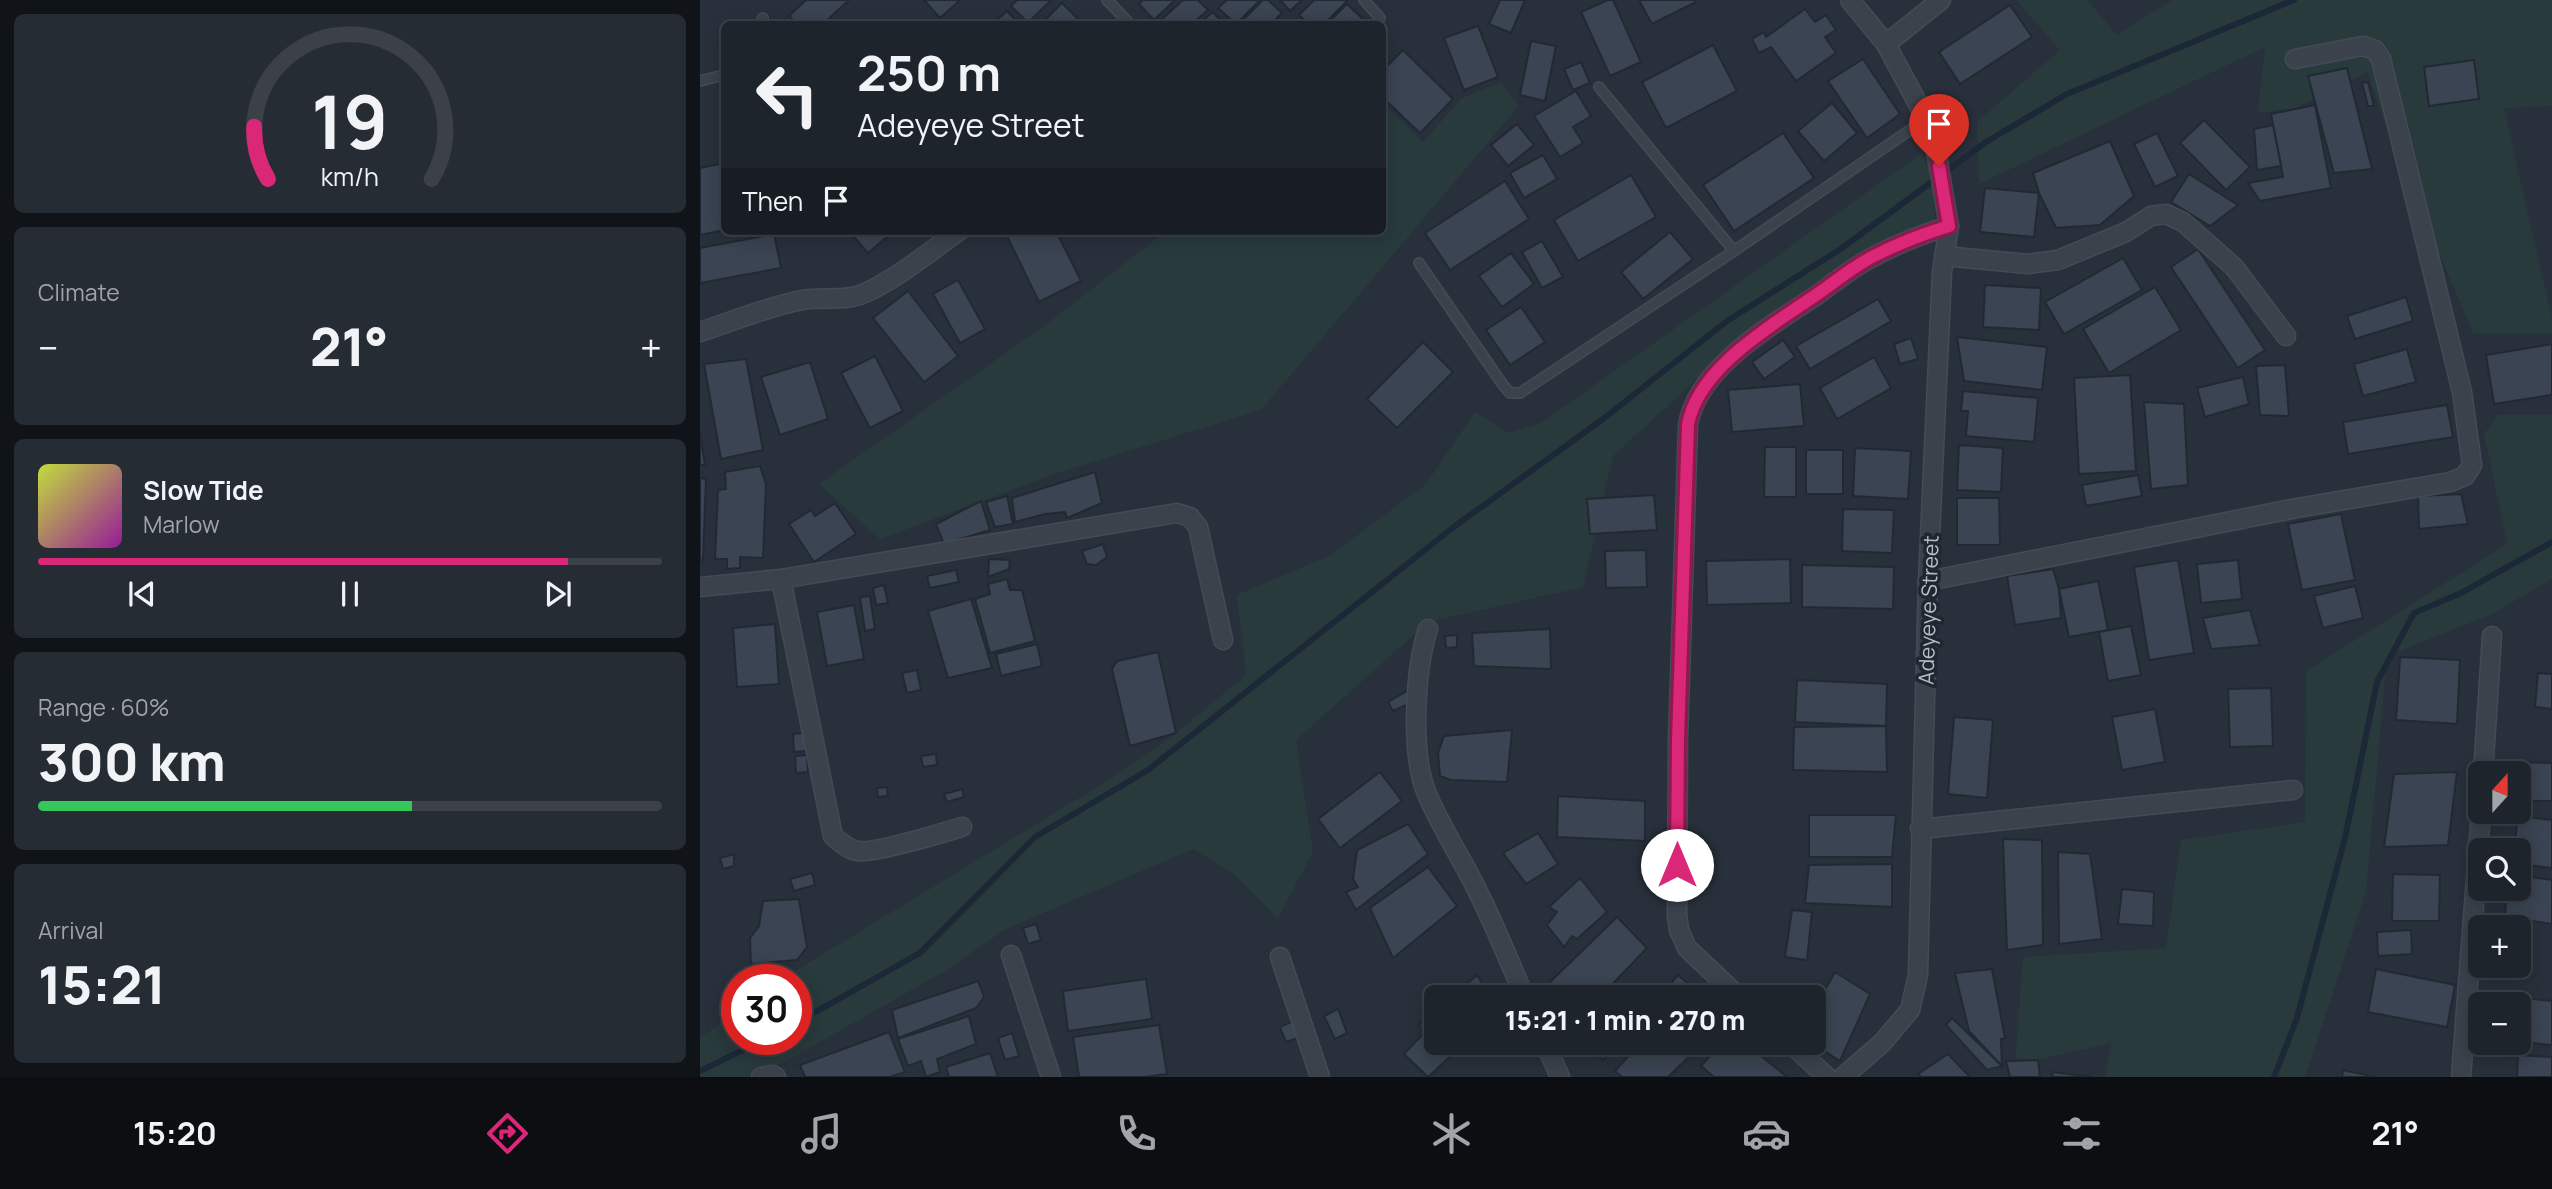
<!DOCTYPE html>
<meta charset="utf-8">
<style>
body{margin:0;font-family:Manrope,sans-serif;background:#262c34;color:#f1f3f6;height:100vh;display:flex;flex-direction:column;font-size:26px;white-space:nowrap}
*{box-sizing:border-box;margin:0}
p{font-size:23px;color:#a1a4a9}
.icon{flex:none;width:38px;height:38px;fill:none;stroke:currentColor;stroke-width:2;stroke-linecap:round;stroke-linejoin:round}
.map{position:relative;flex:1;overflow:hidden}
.drawer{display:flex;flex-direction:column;gap:14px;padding:14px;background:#101418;width:700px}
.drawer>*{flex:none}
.banner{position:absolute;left:21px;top:21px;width:665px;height:214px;border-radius:10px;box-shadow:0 4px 18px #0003,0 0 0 2px #3c4148;background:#1e242c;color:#f1f3f6;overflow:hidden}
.needle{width:46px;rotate:21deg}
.tools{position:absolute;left:1768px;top:761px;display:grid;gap:14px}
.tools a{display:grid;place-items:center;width:63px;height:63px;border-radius:10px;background:#1e242c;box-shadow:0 4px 18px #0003,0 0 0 2px #3c4148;font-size:35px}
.speed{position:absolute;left:21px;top:964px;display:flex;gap:14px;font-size:35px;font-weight:700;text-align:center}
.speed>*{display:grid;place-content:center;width:91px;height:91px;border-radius:50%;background:#1e242c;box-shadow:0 4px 18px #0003,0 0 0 2px #3c4148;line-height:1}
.speed .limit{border:10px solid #d22;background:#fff;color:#111}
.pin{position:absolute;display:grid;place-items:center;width:60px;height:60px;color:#fff;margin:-72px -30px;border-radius:50% 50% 50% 0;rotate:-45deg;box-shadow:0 0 7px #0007}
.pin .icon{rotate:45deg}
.me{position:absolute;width:77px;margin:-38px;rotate:0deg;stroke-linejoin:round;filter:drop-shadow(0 0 5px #0008)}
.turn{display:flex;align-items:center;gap:24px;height:147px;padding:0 21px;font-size:32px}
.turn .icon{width:91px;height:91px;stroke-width:2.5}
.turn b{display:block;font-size:49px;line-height:60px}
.then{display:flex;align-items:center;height:66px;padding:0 21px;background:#0003;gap:14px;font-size:26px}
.big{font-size:52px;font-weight:800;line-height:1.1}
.drawer .widget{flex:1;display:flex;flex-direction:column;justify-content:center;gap:10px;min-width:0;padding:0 24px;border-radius:10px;background:#262c34}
.drawer .dial{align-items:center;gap:0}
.dial svg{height:182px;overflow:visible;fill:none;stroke:#3c4148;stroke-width:7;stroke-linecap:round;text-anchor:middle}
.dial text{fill:#f1f3f6;stroke:none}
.song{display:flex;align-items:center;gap:21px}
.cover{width:84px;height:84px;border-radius:10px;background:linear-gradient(135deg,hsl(70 70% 55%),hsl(300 70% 35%))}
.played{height:7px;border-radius:4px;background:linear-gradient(90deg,#db2777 85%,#3c4148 85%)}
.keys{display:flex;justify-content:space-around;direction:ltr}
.heat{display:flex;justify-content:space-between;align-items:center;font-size:38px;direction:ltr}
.charge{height:10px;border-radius:5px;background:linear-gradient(90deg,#34c759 60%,#3c4148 0)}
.trip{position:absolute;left:724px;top:985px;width:402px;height:70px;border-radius:10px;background:#1e242c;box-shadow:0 4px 18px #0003,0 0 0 2px #3c4148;font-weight:800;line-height:70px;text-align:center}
.dock{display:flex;height:112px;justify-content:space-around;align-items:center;background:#0c0e12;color:#a1a4a9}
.dock .icon{width:49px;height:49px}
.dock .active{color:#db2777}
.dock b{font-size:32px;color:#f1f3f6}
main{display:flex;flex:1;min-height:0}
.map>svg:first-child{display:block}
.green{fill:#293a3c}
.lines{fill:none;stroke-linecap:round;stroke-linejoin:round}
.stream{stroke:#1c2838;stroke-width:6}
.building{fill:#3a4452;stroke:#222933;stroke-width:2}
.service-casing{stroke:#444b55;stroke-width:12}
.minor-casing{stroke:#444b55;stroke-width:21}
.service{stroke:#3b424c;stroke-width:9}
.minor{stroke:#3b424c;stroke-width:18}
.route-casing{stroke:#8e194d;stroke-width:18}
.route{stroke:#db2777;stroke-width:12}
.labels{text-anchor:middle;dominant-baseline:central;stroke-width:7;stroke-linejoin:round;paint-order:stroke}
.street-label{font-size:21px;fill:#b7bdc7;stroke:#202731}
</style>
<main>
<section class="drawer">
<div class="widget dial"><svg viewBox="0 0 100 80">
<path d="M14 69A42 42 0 1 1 86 69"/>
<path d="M14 69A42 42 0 0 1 8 46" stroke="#db2777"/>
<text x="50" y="56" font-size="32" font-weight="700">19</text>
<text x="50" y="72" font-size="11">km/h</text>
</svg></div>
<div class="widget"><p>Climate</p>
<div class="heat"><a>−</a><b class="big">21°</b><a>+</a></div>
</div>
<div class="widget">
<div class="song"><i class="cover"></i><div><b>Slow Tide</b><p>Marlow</p></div></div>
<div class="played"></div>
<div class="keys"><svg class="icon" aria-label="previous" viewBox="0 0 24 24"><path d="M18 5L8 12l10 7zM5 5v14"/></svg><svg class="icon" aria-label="pause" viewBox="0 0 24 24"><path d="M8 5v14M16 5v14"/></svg><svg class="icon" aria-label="next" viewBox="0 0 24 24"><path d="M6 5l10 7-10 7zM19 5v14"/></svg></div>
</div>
<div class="widget"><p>Range · 60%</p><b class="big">300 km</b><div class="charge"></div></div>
<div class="widget"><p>Arrival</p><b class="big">15:21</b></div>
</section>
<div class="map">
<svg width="1852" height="1077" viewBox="0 0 1852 1077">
<rect width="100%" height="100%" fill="#28303b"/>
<g class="green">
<path d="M1316,0H1387L1417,35L1472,0H1852V106L1804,108L1852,320V333H1773L1692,142L1667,72L1596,108L1558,113L1565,47L1279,184L1277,122L1360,50Z"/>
<path d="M801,82L819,106L561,410L354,474L180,539L119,484L347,324L466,231H682L683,103L723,142L761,99Z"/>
<path d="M1221,154L1233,172L1235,220L1159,252L1032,347L913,456L883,587L728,622L596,740L613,852L578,918L532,873L493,849L306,929L245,971L88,1060L48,1077H0V1038L37,1012V1040H96V980H80L412,778L476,733L546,675L537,595L631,555L726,484L775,412L809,433L841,423Z"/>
<path d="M1798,415H1852V579L1792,614L1687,656L1666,892L1605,1077H1405L1411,1043L1315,1065L1323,957L1466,948L1481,840L1605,822L1606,671L1807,544L1784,434Z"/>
</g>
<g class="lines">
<g class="stream">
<path d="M96,1023L220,953L335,837L448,770L755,526L903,419L1027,321L1142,248L1286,142L1367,94L1594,0"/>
<path d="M0,1071L63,1040"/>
<path d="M1574,1077L1597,1018L1645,838L1677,682L1714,613L1761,593L1852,542"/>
</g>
</g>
<g class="building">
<path d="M106,0H149L123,24H97L89,16Z"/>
<path d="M224,0H258L259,1L240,18Z"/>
<path d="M317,0H351L328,23L311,6Z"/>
<path d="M443,0H475L454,20L439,4Z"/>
<path d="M483,0H498L508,10L492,24H463L460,21Z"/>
<path d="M527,0H560L536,24L518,8Z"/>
<path d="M563,0H568L582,13L571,24H539Z"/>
<path d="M580,0H602L590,11Z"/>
<path d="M614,0H645L647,1L624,24H609L599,15Z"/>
<path d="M800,0H825L811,33L789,24Z"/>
<path d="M908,0H913L941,62L910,76L881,12Z"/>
<path d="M939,0H995L996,2L952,24Z"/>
<path d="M362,3L379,20L375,24H341Z"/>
<path d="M647,4L665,21L661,24H627Z"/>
<path d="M1310,5L1332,37L1260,84L1239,52Z"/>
<path d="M1105,9L1115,22L1126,15L1136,30L1125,37L1136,53L1096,81L1071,47L1059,53L1052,39L1064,32L1066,37Z"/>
<path d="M307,11L319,24H292Z"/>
<path d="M513,12L524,24H498Z"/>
<path d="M778,26L798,77L764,90L744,38Z"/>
<path d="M831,41L856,46L845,101L820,95Z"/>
<path d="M1013,45L1037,91L966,128L942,82Z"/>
<path d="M703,50L753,99L720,133L682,97V71Z"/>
<path d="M1163,59L1200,114L1167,138L1128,81Z"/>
<path d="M1774,60L1779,99L1729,106L1724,67Z"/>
<path d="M881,62L890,83L873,90L864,69Z"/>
<path d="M1647,68L1672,169L1634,173L1608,76Z"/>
<path d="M1668,82L1674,106H1668L1662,83Z"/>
<path d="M876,91L891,116L873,127L883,143L860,157L834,116Z"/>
<path d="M1132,103L1157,133L1124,161L1098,131Z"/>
<path d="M1615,105L1631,188L1560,201L1548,183L1583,177L1571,114Z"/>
<path d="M1504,120L1550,167L1526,190L1480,143Z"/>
<path d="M817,124L834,145L808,166L791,145Z"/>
<path d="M1573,125L1581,166L1557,170L1554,129Z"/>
<path d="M1083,133L1114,178L1034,231L1003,185Z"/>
<path d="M1457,133L1478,176L1455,187L1434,144Z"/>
<path d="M1410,141L1434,196L1400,225L1356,228L1339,193L1333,173Z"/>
<path d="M843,155L857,179L824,198L810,173Z"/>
<path d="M24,163V230L0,235V168Z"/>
<path d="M1489,174L1503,183L1538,205L1510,226L1471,202Z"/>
<path d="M931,175L956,217L878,261L854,220Z"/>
<path d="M805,181L829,219L750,270L725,233Z"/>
<path d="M1285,188L1339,193L1334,237L1280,232Z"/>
<path d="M149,231H194L168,253Z"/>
<path d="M307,231H356L381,281L339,302L305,232Z"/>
<path d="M970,232L993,259L943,299L921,272Z"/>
<path d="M74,234L81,268L0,283V248Z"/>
<path d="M842,241L863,277L842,288L822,252Z"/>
<path d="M1498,249L1565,350L1538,368L1471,267Z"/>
<path d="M811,253L834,284L802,307L779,276Z"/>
<path d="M1423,258L1442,290L1364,334L1345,302Z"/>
<path d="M258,280L285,329L260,343L233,294Z"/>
<path d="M1285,285L1341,288L1339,330L1283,327Z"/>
<path d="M1455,287L1481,330L1409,373L1383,329Z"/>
<path d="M208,291L258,356L224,382L173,318Z"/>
<path d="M1706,297L1713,321L1655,339L1647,316Z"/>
<path d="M1178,299L1191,321L1110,369L1096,346Z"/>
<path d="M821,307L845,342L810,365L786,330Z"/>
<path d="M1257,337L1347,347L1342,390L1264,381Z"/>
<path d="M1211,338L1218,359L1200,364L1194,344Z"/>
<path d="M1083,340L1095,357L1064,379L1052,362Z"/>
<path d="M723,342L753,372L697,428L667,399Z"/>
<path d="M1852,344V395L1794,404L1786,355Z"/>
<path d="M1707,349L1716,382L1663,396L1654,364Z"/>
<path d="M175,356L203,411L170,428L141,373Z"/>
<path d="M1174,357L1191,388L1137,419L1120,388Z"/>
<path d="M46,359L63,450L21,459L4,364Z"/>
<path d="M110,362L128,419L80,435L61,377Z"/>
<path d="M1585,365L1589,416L1560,415L1556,366Z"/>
<path d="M1430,375L1436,471L1379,474L1374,378Z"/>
<path d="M1543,377L1549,404L1505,417L1497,388Z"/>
<path d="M1100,384L1104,426L1032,432L1028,390Z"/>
<path d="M1263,391L1338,398L1334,442L1266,436L1268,411H1261Z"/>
<path d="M1444,402L1484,404L1488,485L1451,489Z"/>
<path d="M1747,405L1753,437L1648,454L1643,422Z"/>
<path d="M0,433L5,465H0Z"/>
<path d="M1259,445L1303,448L1301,492L1257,490Z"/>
<path d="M1065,447H1096V497H1064Z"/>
<path d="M1155,448L1211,451L1208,499L1153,496Z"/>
<rect x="1106" y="450" width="37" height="44"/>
<path d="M60,466L66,484L63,558L40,557V568L27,569V559H15L18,490L26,489L25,472Z"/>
<path d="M395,472L402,503L367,518L365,512L345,514L315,522L312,498Z"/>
<path d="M1438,475L1442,496L1386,506L1382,485Z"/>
<path d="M0,478L6,479L3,560H0Z"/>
<path d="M1761,494L1768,524L1719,529L1718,496Z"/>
<path d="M954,495L957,530L890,534L887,499Z"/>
<path d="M307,496L313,524L295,527L286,502Z"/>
<path d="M1257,498H1299L1300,545H1257Z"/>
<path d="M281,501L290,530L244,544L236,524Z"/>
<path d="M135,503L156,534L114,562L89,524L111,510L115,516Z"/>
<path d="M1143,509L1194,510L1192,553L1142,551Z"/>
<path d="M1641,514L1655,580L1602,590L1588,524Z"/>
<path d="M403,544L407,557L396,565L387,564L382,551Z"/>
<path d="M946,550L947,587L906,588L905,551Z"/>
<path d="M289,559L310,560L309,569L288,577Z"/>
<path d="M1090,559L1091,603L1007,605L1006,561Z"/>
<path d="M1478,560L1494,653L1449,660L1434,567Z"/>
<path d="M1538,560L1542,599L1501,603L1497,564Z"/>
<path d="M1102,565L1194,567L1193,609L1102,607Z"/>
<path d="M1353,569L1359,589L1361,618L1315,625L1307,576Z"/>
<path d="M256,570L259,582L230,588L227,576Z"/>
<path d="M307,579L310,590H322L335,641L290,653L275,599L290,594L288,584Z"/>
<path d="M1398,581L1408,630L1369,637L1359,589Z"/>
<path d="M184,585L188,603L176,605L173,588Z"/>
<path d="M1655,586L1663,618L1623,628L1614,596Z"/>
<path d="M170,596L175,629L165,631L160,597Z"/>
<path d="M271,599L292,668L248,678L228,611Z"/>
<path d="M154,605L164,659L127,666L117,612Z"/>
<path d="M1550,610L1560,645L1511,649L1503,618Z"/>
<path d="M75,624L79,684L37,687L33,628Z"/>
<path d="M1431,626L1441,675L1408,681L1399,632Z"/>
<path d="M850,629L851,669L774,666L772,633Z"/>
<path d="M757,635V647L746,648L745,636Z"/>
<path d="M337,644L342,666L301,676L296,654Z"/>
<path d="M458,652L476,733L430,746L412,669L417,661Z"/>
<path d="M1700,657L1760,660L1757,724L1696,720Z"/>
<path d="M217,670L221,690L207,693L202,673Z"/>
<path d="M1838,673L1852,674V709L1835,707Z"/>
<path d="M1097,680L1187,684L1186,726L1095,722Z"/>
<path d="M1571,688L1573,746L1530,747L1528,689Z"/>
<path d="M707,691L711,703L693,711L688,702Z"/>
<path d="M1455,709L1465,762L1422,770L1412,717Z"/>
<path d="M1254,717L1293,720L1287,798L1248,794Z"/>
<path d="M1186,726L1187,772L1093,770L1094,727Z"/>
<path d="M812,730L807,782L751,780L740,776L738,753L744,736Z"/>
<path d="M105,733L106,751L94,752L93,734Z"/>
<path d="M236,754L237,765L223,767L221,756Z"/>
<path d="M107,755L108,772L96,773L95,756Z"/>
<path d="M1822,762L1852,763V801H1818Z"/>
<path d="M680,772L702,801L640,848L618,819Z"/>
<path d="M1757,772L1748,845L1684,847L1694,774Z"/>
<path d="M187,787L188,796L178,797L177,788Z"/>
<path d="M262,789L264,797L247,802L244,794Z"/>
<path d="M858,796L945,801V841L857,837Z"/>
<path d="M1109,815H1196L1192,857H1109Z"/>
<path d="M1818,816L1852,820V868L1818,864V850H1814Z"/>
<path d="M708,824L728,854L656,910L646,892L658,887L653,879L657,850Z"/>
<path d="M838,833L858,864L826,884L803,853Z"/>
<path d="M1303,839L1342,840L1343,945L1307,950Z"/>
<path d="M1358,852L1390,854L1402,939L1359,944Z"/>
<path d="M34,854V866L23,869L20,858Z"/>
<path d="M1192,864V907L1105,903L1109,865Z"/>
<path d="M728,867L757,906L693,958L670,908Z"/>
<path d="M112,873L115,885L94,891L90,879Z"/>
<path d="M1693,874L1740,875L1739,921H1692Z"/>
<path d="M1818,875L1852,880V924L1805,917L1807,889H1818Z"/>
<path d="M880,878L907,912L877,939L872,936L864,947L847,925L857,912L849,907Z"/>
<path d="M1422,889L1454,892L1453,926L1418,924Z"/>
<path d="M99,899L107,947L97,960L51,964L50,938L59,926L63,901Z"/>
<path d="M1092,910L1112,912L1107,960L1085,957Z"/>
<path d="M917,917L947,948L899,998H854L846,986Z"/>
<path d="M336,924L341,940L328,944L323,928Z"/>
<path d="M1711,930L1712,954L1678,956L1677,932Z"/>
<path d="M1292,969L1305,1038L1301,1039L1302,1066L1269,1031L1255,973Z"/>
<path d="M1676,969L1755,985L1747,1027L1668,1012Z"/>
<path d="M1135,972L1170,994L1140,1061L1112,1043H1115V1007Z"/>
<path d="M777,975L791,998H751Z"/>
<path d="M978,975L1005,998H966L962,994Z"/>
<path d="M446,979L452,1019L368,1031L363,991Z"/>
<path d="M278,981L284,997L276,1008L198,1038L192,1010Z"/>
<path d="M921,988L931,998H912Z"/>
<path d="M1816,997L1852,1001V1045L1818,1042Z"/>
<path d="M638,1009L647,1033L635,1039L624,1016Z"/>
<path d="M737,1010V1043H765L728,1077L704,1054L724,1033L719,1025Z"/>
<path d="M269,1016L276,1044L237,1059L240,1072L226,1077L221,1061L208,1066L198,1039Z"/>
<path d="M1252,1018L1302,1066L1287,1070L1246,1025Z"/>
<path d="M596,1020L601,1037L586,1042L580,1027Z"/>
<path d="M459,1025L467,1074L444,1077H379L373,1037Z"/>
<path d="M189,1032L205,1072L190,1077H105L100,1065Z"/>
<path d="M312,1033L319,1056L305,1060L298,1038Z"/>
<path d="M885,1043H920L903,1060Z"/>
<path d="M940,1043H968L972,1049L979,1043H986L995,1051L968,1077H922L915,1071Z"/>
<path d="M1021,1043H1045L1087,1077H1014L1001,1066Z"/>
<path d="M290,1053L298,1077H249L246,1067Z"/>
<path d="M1248,1054L1270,1077H1221L1218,1074Z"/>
<path d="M1818,1055L1852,1057V1077H1817Z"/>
<path d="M1338,1060L1340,1077H1310L1306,1061Z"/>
<path d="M1643,1070L1676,1077H1642Z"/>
<path d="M1353,1072L1392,1077H1352Z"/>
</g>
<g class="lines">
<g class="service-casing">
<g id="service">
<path d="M407,0L430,24"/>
<path d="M664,0L680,18"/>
<path d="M60,24L63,18"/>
<path d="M0,81L24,75"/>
<path d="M899,87L1034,251"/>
<path d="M719,263L803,385L810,393H820L1034,251L1226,119"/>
</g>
</g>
<g class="minor-casing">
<g id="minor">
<path d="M1186,44L1241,0"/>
<path d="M1244,256L1328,264L1358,260L1426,232L1451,216L1466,214L1483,222L1534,267L1586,336"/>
<path d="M0,332C33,321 67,307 102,300C123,296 145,302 165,293C198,278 229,252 259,231"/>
<path d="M81,579L133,836C140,842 148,849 157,851C174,854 242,833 262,827"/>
<path d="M1228,581L1597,508L1750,482L1765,476L1772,465L1762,392L1681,59L1675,50L1663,46L1595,59"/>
<path d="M0,587L81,579L477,513L490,517L498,527L523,640"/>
<path d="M728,629C715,669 710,754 727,794C741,828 763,860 779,894C796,928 810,963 825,998"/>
<path d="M1783,774L1792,636"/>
<path d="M1220,829L1593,790"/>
<path d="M311,955L351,1077"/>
<path d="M580,957L620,1077"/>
<path d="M1040,998L987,948L979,930L977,915L978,740L988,425C997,368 1072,325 1117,295C1135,282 1154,266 1175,256C1199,243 1223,234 1249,226"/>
<path d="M845,1043L860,1077"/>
<path d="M1090,1043L1127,1077"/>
<path d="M61,1077L73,1075L76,1077"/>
<path d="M1143,1077L1182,1043L1210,1010L1218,975L1228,581L1242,272L1249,226L1234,139L1226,119L1186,44L1150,0"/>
<path d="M1761,1077L1781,812"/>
</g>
</g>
<use href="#service" class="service"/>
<use href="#minor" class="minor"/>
</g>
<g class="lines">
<g class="route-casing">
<path id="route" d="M977,865L978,740L988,425C997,369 1072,325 1116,295C1135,282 1154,266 1174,256C1199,243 1223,234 1249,226L1239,166"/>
</g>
<use href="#route" class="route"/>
</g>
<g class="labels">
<g class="street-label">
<text transform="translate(1228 610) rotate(-88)">Adeyeye Street</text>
</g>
</g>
</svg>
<div class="tools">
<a><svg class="needle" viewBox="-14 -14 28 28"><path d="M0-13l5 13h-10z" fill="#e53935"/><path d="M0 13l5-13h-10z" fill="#a1a4a9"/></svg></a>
<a><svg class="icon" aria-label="search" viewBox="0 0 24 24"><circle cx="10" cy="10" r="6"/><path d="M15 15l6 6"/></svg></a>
<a>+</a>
<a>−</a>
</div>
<div class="speed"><div class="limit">30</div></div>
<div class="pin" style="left:1239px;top:166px;background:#d93025"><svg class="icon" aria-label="arrive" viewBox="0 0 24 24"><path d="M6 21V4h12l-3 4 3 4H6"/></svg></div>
<svg class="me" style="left:977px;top:865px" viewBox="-20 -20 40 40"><circle r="19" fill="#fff"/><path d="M0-13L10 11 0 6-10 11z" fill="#db2777"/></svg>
<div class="trip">15:21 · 1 min · 270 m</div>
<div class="banner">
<div class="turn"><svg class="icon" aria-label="left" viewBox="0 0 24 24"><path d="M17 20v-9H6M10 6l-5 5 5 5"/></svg><div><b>250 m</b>Adeyeye Street</div></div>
<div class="then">Then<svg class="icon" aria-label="arrive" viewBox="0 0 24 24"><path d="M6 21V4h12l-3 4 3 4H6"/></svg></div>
</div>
</div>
</main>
<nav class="dock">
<b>15:20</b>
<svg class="icon active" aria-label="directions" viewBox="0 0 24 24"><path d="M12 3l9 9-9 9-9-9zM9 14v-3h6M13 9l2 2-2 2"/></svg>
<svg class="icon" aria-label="music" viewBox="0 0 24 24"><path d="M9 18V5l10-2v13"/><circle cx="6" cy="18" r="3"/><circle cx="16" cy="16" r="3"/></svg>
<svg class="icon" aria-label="phone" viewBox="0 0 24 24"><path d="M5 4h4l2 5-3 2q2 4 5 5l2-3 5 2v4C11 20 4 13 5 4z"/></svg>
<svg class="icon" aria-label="climate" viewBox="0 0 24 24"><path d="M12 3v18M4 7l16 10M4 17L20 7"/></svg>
<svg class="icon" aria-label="car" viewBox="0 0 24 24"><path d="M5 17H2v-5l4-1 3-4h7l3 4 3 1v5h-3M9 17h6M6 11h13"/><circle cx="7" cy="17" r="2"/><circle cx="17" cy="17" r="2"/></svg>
<svg class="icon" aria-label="filters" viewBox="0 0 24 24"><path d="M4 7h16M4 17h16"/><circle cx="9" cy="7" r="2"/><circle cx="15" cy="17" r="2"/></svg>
<b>21°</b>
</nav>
